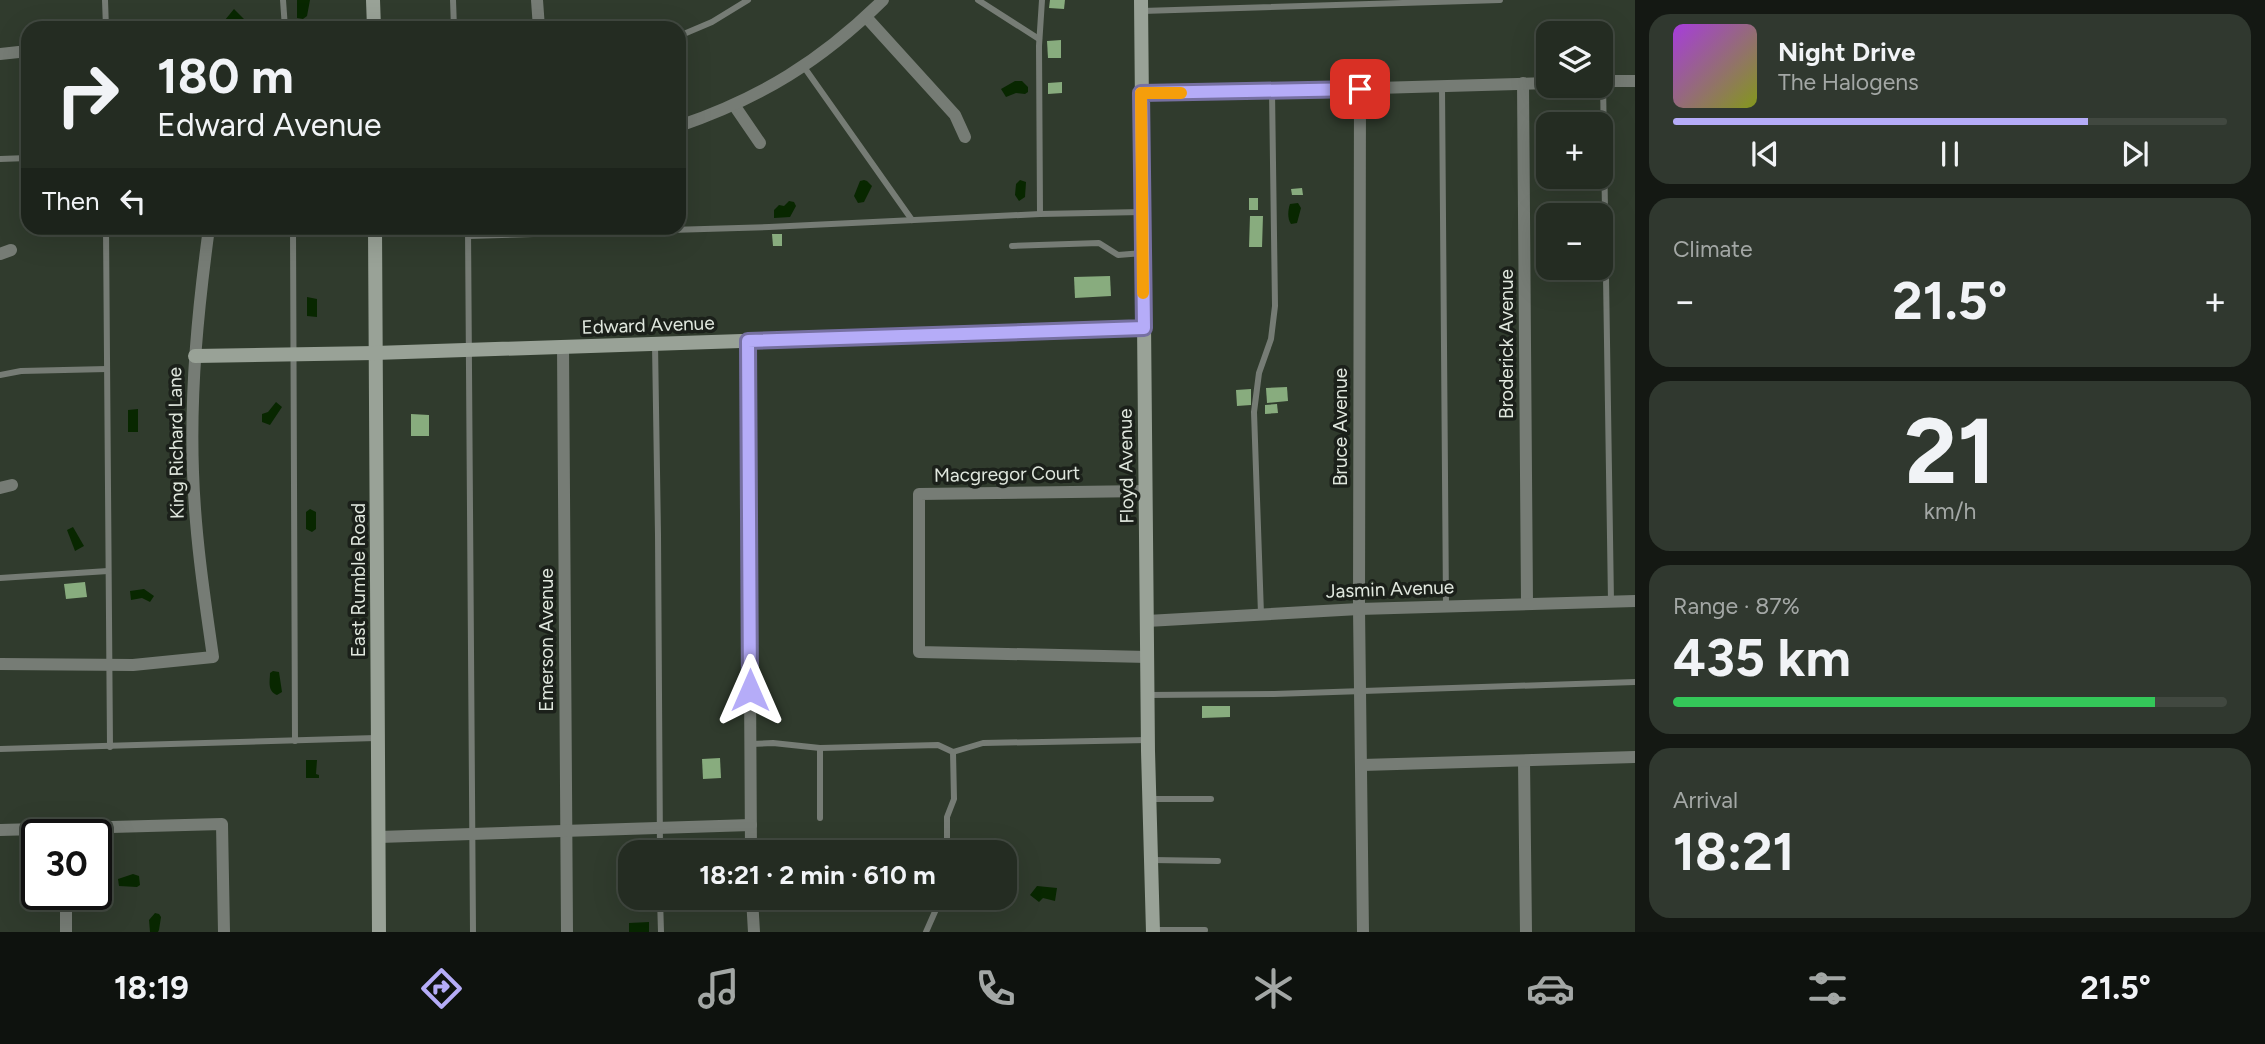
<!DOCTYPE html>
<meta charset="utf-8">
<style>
body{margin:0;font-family:Figtree,sans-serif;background:#30382f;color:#f1f3f6;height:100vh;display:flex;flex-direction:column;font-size:26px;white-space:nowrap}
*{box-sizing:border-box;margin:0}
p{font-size:23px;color:#a3a7a5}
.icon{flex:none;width:38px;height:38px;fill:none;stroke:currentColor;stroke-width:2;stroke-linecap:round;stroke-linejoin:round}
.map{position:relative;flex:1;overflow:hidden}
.details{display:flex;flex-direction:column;gap:14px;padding:14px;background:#141813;width:630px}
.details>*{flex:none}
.banner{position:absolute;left:21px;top:21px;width:665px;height:214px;border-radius:21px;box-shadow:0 7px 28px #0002,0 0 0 2px #414840;background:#242c22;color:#f1f3f6;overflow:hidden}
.buttons{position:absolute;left:1536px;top:21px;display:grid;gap:14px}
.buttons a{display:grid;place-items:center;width:77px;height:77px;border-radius:14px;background:#242c22;box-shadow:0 7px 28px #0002,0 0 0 2px #414840;font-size:35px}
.speed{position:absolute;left:21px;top:819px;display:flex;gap:14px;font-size:35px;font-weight:700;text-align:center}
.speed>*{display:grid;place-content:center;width:91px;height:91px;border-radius:50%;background:#242c22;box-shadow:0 7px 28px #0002,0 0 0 2px #414840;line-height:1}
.speed .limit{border:4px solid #111;border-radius:10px;background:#fff;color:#111}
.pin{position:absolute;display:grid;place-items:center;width:60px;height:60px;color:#fff;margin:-30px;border-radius:14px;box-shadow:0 4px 10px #0006}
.me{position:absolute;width:77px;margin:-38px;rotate:0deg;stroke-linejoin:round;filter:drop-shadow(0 0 5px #0008)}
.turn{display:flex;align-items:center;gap:24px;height:147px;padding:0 21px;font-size:32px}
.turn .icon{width:91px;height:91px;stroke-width:2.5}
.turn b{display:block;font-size:49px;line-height:60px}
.then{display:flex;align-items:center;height:66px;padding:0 21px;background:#0003;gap:14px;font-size:26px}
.big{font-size:52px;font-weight:700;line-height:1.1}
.details .card{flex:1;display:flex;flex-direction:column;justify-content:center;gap:10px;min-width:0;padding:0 24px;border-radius:21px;background:#30382f}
.details .dial{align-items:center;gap:0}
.dial b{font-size:91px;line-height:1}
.song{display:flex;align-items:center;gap:21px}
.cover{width:84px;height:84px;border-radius:10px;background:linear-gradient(135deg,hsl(280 70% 55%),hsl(70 70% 35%))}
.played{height:7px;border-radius:4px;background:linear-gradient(90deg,#b5acf8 75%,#414840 75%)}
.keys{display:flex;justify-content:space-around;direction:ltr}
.heat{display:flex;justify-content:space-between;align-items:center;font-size:38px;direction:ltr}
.charge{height:10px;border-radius:5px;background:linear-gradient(90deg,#34c759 87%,#414840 0)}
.trip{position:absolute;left:618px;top:840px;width:399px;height:70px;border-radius:21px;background:#242c22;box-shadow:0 7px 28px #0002,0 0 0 2px #414840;font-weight:700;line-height:70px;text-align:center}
.menu{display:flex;height:112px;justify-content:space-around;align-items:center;background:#0e120e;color:#a3a7a5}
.menu .icon{width:49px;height:49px}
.menu .current{color:#b5acf8}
.menu b{font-size:32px;color:#f1f3f6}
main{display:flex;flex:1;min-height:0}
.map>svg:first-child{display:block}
.water{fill:#082700}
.building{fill:#88ac7e}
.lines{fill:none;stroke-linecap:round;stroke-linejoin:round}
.lane{stroke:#767c75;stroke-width:6}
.street{stroke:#767c75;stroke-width:12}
.secondary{stroke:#99a297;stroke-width:14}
.route-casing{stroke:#7670a1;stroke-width:18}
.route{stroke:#b5acf8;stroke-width:12}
.slow{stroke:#f59e0b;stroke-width:12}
.labels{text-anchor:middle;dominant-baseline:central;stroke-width:7;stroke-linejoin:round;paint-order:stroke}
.street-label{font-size:19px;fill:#e0e7de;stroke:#1b201a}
</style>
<main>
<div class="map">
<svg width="1635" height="932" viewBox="0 0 1635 932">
<rect width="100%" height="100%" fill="#303b2d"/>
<g class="water">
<path d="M297,0H310L307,16L303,19L297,18Z"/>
<path d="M234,9L247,22L242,27L233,21L228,22L225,20Z"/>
<path d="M1015,81H1022L1028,87V92L1025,94L1016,93L1006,97L1001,89Z"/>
<path d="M864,180L867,181L872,186L864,202L858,203L854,196L860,181Z"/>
<path d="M1020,180L1026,182L1025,197L1019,201L1015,195L1016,184Z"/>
<path d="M789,201L794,202L796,206L790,217L774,218V210L779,205L784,206Z"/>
<path d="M1298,203L1301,208L1297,223L1291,224C1287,218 1288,210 1290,204Z"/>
<path d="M307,297L317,299V317L307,316Z"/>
<path d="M276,402L282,407L270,425L262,422V414L268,412Z"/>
<path d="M138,409V432H128V410Z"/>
<path d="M310,509L316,512V529L312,532L306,529V512Z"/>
<path d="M73,527L84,546L75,551L67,530Z"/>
<path d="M144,589L154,596L150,602L142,598L131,600L130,591Z"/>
<path d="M273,671L279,672L282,692L277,695C267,691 270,681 270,673Z"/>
<path d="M306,760H317L316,774L319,775V778H306Z"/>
<path d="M133,874L139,876L140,885L137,887L119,886L118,879Z"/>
<path d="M1037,886L1057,888L1055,901L1043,898L1039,902L1030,895Z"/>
<path d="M155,913L159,914L161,917L159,930L158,932H150L149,920Z"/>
<path d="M649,922V932H629V923Z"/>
</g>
<g class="building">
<path d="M1050,0H1065L1064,9L1049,8Z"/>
<path d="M1061,40V58H1048L1047,41Z"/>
<path d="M1062,82V93L1048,94V83Z"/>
<path d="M1302,188L1303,195H1292L1291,189Z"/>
<rect x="1249" y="198" width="9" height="12"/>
<path d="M1250,216H1263L1262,247H1249Z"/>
<path d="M772,234H782V246H773Z"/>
<path d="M1110,276L1111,296L1075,298L1074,277Z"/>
<path d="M1287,387L1288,401L1267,403L1266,388Z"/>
<path d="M1251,389V405L1237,406L1236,390Z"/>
<path d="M1277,404L1278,413L1265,414V405Z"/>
<path d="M411,414L429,415V436H411Z"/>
<path d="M85,582L87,597L66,599L64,584Z"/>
<path d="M1202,706H1230V717L1202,718Z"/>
<path d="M720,758L721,778L703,779L702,759Z"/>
</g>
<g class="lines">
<g class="lane">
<path d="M105,0L106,28"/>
<path d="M283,0L285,28"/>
<path d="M453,0L454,28"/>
<path d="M978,0L1039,39"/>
<path d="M1142,11L1500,0"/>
<path d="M679,36L712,22L748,0"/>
<path d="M804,67L912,220"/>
<path d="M1603,81L1611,602"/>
<path d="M1442,87L1446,606"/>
<path d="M0,159L28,158"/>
<path d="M1040,214L1039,46L1042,0"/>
<path d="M106,228L110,747"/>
<path d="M293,228L295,741"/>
<path d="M468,228L473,932"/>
<path d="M469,236L769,227L1040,214L1142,212"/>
<path d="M1012,246L1099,243L1118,255L1143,253"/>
<path d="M655,344L658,535L660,852"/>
<path d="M0,375L21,371L107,369"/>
<path d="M0,578L108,571"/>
<path d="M1261,614L1254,412L1259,373L1271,339L1275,306L1272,91"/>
<path d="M1148,695L1274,694L1635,682"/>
<path d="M751,744L773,743L820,748L938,745L953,752L983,743L1148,740"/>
<path d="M820,748V818"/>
<path d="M0,749L376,738"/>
<path d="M1151,799H1211"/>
<path d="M947,852V817L954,799L953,752"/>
<path d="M1152,860L1218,861"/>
<path d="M660,898L661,932"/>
<path d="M1154,930H1205"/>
<path d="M926,932L941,898"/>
</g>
<g class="street">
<path d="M537,0L539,28"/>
<path d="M866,17L955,115L965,137"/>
<path d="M0,54L28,51"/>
<path d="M1601,81H1635"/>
<path d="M1523,83L1527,604"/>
<path d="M1360,89L1359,609L1363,932"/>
<path d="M1141,93L1272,91L1549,83"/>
<path d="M734,105L760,143"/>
<path d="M679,126C761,98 821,61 883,0"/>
<path d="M0,254L11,250"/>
<path d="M748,341L751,852"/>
<path d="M563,347L567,932"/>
<path d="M0,488L12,485"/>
<path d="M1146,491L919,494V652L1148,657"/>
<path d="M1147,621L1359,609L1635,601"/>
<path d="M0,664L133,665L213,657C204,595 195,534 193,472C190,390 198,309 209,228"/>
<path d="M1524,761L1526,932"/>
<path d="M1362,765L1635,757"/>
<path d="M0,830L222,824L224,932"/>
<path d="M379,837L751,825"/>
<path d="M66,894V932"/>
<path d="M752,898L754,932"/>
</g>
<g class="secondary">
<path d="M373,0L374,28"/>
<path d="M1141,0L1148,751L1153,932"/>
<path d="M375,228L379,932"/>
<path d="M195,356L375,353L1144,328"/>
</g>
</g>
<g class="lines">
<g class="route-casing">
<path id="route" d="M750,690L748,341L1144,328L1141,93L1360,89"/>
</g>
<use href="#route" class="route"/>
<path class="slow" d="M1143,293L1141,93H1181"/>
</g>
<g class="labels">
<g class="street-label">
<text transform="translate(648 325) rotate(-2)">Edward Avenue</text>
<text transform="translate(1506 344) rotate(-90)">Broderick Avenue</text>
<text transform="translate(1340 427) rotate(-90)">Bruce Avenue</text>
<text transform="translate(176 443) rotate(-91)">King Richard Lane</text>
<text transform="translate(1126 466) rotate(-91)">Floyd Avenue</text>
<text transform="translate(1007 474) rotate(-1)">Macgregor Court</text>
<text transform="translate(358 580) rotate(-90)">East Rumble Road</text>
<text transform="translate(1390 589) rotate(-2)">Jasmin Avenue</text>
<text transform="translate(546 640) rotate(-90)">Emerson Avenue</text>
</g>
</g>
</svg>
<div class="buttons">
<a><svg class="icon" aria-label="layers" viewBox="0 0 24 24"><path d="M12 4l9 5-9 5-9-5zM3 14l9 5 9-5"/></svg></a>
<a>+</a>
<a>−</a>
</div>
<div class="speed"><div class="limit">30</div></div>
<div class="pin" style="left:1360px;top:89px;background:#d93025"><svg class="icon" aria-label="arrive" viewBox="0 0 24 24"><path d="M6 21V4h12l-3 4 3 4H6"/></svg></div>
<svg class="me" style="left:750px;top:690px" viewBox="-20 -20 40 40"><path d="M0-17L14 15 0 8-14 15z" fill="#b5acf8" stroke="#fff" stroke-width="4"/></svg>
<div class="trip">18:21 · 2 min · 610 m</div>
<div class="banner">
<div class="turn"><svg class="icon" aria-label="right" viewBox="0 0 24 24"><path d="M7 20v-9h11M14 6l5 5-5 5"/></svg><div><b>180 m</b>Edward Avenue</div></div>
<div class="then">Then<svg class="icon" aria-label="left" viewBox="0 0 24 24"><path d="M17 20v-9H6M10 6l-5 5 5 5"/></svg></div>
</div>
</div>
<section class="details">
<div class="card">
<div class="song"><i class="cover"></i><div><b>Night Drive</b><p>The Halogens</p></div></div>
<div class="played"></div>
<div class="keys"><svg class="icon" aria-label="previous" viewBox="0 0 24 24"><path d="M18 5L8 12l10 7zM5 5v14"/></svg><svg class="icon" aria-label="pause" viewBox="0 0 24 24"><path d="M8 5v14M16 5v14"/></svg><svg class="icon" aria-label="next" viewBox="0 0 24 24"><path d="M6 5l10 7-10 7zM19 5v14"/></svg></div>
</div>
<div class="card"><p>Climate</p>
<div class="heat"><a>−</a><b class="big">21.5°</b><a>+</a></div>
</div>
<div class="card dial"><b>21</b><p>km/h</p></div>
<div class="card"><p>Range · 87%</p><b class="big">435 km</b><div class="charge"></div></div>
<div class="card"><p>Arrival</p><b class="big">18:21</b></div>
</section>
</main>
<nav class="menu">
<b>18:19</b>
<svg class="icon current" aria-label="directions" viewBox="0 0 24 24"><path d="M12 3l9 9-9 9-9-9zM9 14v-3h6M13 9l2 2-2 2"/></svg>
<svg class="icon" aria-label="music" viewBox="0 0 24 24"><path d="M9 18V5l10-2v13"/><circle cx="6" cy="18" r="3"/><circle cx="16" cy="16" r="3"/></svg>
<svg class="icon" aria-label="phone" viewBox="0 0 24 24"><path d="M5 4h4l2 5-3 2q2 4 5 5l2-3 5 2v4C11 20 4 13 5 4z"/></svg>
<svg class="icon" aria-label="climate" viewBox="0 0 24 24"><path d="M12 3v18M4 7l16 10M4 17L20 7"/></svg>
<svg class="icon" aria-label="car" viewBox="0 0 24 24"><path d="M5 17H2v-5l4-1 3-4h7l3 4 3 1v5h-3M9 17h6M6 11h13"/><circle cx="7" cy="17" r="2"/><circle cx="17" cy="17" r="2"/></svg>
<svg class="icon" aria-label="filters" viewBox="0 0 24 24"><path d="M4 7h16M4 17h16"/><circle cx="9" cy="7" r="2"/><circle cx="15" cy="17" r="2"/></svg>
<b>21.5°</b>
</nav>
